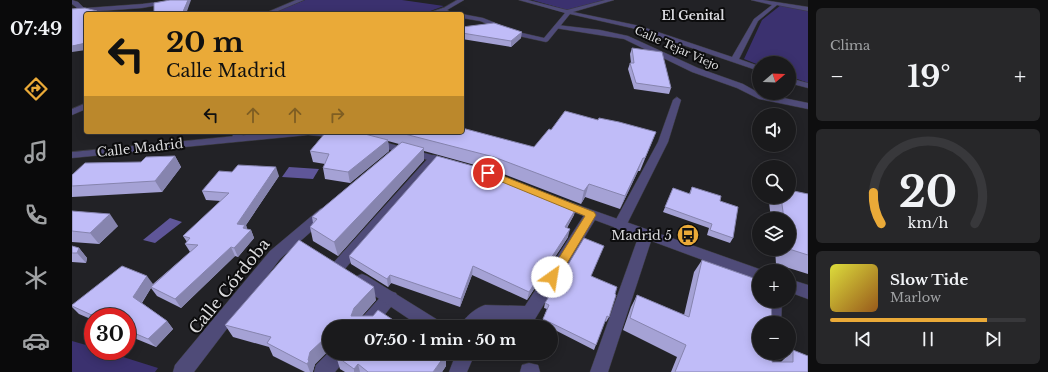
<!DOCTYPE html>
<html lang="es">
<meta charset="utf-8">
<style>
body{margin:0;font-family:"Libre Baskerville",serif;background:#272729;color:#f1f3f6;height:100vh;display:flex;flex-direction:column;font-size:15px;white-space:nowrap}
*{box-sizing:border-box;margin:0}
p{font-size:13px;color:#9fa1a3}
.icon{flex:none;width:22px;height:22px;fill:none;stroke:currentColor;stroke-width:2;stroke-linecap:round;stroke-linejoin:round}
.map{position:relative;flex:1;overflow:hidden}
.drawer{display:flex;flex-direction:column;gap:8px;padding:8px;background:#0e0e0f;width:240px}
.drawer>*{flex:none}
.banner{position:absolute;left:12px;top:12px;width:380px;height:122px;border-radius:4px;box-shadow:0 2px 10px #0003,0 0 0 1px #38383b;background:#eaaa38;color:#111;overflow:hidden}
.needle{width:26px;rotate:71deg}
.fabs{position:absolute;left:680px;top:56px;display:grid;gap:8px}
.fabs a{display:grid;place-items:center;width:44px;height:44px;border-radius:50%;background:#1a1a1c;box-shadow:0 2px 10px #0003,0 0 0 1px #38383b;font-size:20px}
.speed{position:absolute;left:12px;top:308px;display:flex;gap:8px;font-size:20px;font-weight:700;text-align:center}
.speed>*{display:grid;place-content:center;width:52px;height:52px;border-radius:50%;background:#1a1a1c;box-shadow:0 2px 10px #0003,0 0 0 1px #38383b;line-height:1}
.speed .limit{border:6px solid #d22;background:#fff;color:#111}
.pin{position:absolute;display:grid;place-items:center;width:34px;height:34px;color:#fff;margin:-17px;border:2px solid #fff;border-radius:50%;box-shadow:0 1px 4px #0007}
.me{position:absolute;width:44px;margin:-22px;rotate:32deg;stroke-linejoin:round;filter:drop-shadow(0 0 3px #0008)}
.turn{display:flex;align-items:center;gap:14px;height:84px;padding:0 16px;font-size:18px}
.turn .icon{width:52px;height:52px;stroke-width:2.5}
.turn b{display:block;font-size:28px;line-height:34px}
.lanes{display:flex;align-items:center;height:38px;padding:0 16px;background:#0003;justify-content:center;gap:20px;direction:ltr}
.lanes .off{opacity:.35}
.big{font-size:30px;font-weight:700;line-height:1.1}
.drawer .card{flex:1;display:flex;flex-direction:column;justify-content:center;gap:6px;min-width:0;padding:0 14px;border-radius:6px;background:#272729}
.drawer .dial{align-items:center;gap:0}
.dial svg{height:104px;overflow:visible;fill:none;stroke:#38383b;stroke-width:7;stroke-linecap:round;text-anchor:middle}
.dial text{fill:#f1f3f6;stroke:none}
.song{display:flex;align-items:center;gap:12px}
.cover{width:48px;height:48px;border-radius:6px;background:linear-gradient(135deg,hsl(60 70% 55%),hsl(30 70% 35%))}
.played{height:4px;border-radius:2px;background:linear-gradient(90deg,#eaaa38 80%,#38383b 80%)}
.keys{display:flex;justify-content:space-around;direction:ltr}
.heat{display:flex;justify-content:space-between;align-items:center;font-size:22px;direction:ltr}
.trip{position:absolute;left:250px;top:320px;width:236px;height:40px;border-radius:20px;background:#1a1a1c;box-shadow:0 2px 10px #0003,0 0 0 1px #38383b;font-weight:700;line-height:40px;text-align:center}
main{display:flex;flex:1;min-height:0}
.menu{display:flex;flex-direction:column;width:72px;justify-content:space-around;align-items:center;background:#0a0a0b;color:#9fa1a3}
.menu .icon{width:28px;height:28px}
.menu .active{color:#eaaa38}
.menu b{font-size:18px;color:#f1f3f6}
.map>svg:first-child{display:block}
.green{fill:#3b316f}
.water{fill:#5f5699}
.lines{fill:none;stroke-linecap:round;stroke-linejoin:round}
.pedestrian-casing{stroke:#3c3c40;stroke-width:1}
.minor-casing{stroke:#3c3c40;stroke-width:1}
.tertiary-casing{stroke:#3c3c40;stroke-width:1}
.pedestrian{fill:#4f4b78;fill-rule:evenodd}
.minor{fill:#4f4b78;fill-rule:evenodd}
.tertiary{fill:#4f4b78;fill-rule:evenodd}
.wall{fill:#a5a2d5}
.shaded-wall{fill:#8684ae}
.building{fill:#c0bcf8;stroke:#8684ae}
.route{fill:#eaaa38;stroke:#986e24}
.labels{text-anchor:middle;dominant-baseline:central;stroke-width:4;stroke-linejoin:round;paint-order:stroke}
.far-street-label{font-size:11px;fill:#dbdbdd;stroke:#0c0c0d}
.far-neighbourhood-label{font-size:12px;font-weight:bold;fill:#dcdce1;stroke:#0c0c0d}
.street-label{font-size:13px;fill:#dbdbdd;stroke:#0c0c0d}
.poi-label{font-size:13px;fill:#dbdbdd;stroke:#0c0c0d;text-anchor:end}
.near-street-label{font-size:16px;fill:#dbdbdd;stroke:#0c0c0d}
</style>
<main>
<nav class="menu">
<b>07:49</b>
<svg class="icon active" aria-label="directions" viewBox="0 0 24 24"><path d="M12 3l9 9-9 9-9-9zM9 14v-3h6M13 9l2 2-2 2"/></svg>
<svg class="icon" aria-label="music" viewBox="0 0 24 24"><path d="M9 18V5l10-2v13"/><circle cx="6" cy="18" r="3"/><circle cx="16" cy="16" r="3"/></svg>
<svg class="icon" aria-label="phone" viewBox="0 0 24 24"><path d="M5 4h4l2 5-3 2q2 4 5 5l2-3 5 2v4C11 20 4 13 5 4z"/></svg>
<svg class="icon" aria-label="climate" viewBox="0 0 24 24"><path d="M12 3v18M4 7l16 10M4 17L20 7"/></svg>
<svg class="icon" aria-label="car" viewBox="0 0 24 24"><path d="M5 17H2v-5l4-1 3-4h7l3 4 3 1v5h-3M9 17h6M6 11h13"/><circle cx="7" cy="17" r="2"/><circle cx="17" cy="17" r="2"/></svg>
</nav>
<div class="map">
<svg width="736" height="372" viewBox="0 0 736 372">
<rect width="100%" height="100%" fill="#222226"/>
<g class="green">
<path d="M233,0H330L372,6L350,14H198Z"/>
<path d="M460,0H533L495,10Z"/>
<path d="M709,5L736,10V83L717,76V63H687V65L672,59L690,20Z"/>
<path d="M0,341L21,347V351H32L86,368L83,372H0Z"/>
</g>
<g class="water">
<path d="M217,167L247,169L241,179L210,177Z"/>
<path d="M98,218L110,222L83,243L71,240Z"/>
</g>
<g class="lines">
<g class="pedestrian-casing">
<g id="pedestrian">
<path d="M371,8L374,10L373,11L362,14H353Z"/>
<path d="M485,25L528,30L556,36L626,68L671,84L687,93L736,103V109L687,99L665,88L620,72L552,39L483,28L482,27Z"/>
<path d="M362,155L366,156L367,158L366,160L272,270L267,272L262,270L260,266L262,262L358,156Z"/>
<path d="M574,230L579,231L581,235L536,372H518L567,235L569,231Z"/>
<path d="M318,291L324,293L326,298L303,327H283L286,322L312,293Z"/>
<path d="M257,352L277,353L274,359L263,372H242L244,365Z"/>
</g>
</g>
<g class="minor-casing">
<g id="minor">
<path d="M0,0L6,2L13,9V11H9L0,4Z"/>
<path d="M224,0H232L199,14H191Z"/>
<path d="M385,0H392L375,10L383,14H375L368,10Z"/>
<path d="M447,0H456L495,10L533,0H542L501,12L568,26L660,57L682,19L700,5L679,0H691L736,7V11L705,5L686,21L667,59L687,66V71L564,29L498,14L476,41L474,42L442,35L408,21L390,18V14L411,18L446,32L472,38L493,13Z"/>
<path d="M717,78L736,83V88L717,83Z"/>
<path d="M605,97L609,100L596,142L553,228L548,230L543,228L541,225L586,142L601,100Z"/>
<path d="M14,103V109L0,115V109Z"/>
<path d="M162,132H172L169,140H161L160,138Z"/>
<path d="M519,211L524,212L526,215L463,319L457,321L416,319L408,327H387C392,318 403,308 413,305L453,306L514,212Z"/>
<path d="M290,274L295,276L369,322L372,327H349L285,284L282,280L285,276Z"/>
<path d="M694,301H710L709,323H691Z"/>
<path d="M380,353H399L401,358L395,372H377L382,359Z"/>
<path d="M457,363L466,365L468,372H448L450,365Z"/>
</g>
</g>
<g class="tertiary-casing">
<g id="tertiary">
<path d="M101,0H115L70,8L0,13V9L70,4Z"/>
<path d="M205,132H269L274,135L269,138L236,135L0,158V152Z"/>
<path d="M301,139L382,161L384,163L378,166L297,144L296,142Z"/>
<path d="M489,199L693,271H687V281L682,279L485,206L483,203L485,200Z"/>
<path d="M253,208L258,209L259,212L258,215L208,259L122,372H101L103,365L198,251L248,209Z"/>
<path d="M717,279L736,285V299L717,292Z"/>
</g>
</g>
<use href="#pedestrian" class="pedestrian"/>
<use href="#minor" class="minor"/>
<use href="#tertiary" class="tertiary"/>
</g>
<g class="wall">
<path d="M390,27L449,38L439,47L390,39Z"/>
<path d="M560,48L599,88L597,94L562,89L556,69L558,63H559L558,54Z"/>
<path d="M526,120L584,132L568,171H566L548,209L513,197L509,204L421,170L352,151V160L266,256L241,241L238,227L241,223L240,217L327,144L316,141L317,151L278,183L253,179L251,168L253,164L241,162L238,151L254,132H390L462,147L479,130Z"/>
<path d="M103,156L109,167L90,192L0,197V175Z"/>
<path d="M207,176L174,225L175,229L179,230L182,238L166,257L163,256L109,308L85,296L79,288L70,303L95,321L101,329L84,347L62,338L55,345V317H21V320L7,314L0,307V305L81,284L118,252L113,244L115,242L111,236L149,201L134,200L130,191Z"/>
<path d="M620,187L648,201L661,238L658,243L635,235L637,228L591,212L601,188L617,194Z"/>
<path d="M736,194V274L704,264L703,249H717V219H699L697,202L701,197H717Z"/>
<path d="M0,211L46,226L27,244L0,242Z"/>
<path d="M502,215L495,228L496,237L455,300L400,275L388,307L319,283L316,287L279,264L277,256Z"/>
<path d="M0,246L7,248L15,258L14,263L0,262Z"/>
<path d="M630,260L687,323L700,362H709L721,350L736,372H599L605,357L551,330L559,307L565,295L612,315L622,272Z"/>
<path d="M520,276L543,294L537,317L534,322L533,321L522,350L479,328V327H476L470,324L471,319L475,309L472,308L473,303Z"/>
<path d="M304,300L290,316L332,327H257V351H256L243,364L241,371V372H233L201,356L197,347L161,337L153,325Z"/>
<path d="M21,321V332L15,326Z"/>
<path d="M264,356L374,366L370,372H273L268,369Z"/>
</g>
<g class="shaded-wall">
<path d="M116,0H119L114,14H110Z"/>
<path d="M450,32L449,38L439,47V41Z"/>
<path d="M14,43V50L0,52V46Z"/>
<path d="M316,140L317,151L278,183L276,172Z"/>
<path d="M352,148V160L266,256L262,242Z"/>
<path d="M103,156L109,167L90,192L83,181Z"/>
<path d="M571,158L566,171L548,209L553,196Z"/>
<path d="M204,167L207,176L174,225L176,232L179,230L182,238L166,257L162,248L165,224Z"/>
<path d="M517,184L513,197L509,204L512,191Z"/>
<path d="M505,207L502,215L490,235L493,227Z"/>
<path d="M38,214L46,226L27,244L18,233Z"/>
<path d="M498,229L496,237L455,300L457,292Z"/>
<path d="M159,247L163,256L109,308L103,299Z"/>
<path d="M7,248L15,258L14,263L5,253Z"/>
<path d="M401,266L400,275L388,307L389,299Z"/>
<path d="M318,275L319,283L316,287L315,279Z"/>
<path d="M75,276L81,284L79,287V288L68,305L61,297Z"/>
<path d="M302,287L304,300L285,321L279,316L282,308Z"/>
<path d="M95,321L101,329L84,347L76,339Z"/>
<path d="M55,330L62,338L55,345Z"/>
<path d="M252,339L256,351L243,364L241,371V372H238L235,364L238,352Z"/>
<path d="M374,354V366L370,372H361Z"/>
<path d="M286,364L288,372H282V369Z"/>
</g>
<g class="building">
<path d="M98,0H116L110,14H82V3Z"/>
<path d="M13,8L25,11L26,14H14V43L0,46V9Z"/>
<path d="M422,23L450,32L439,41L390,33V27Z"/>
<path d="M560,48L590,52L599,88L564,83L558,63H562Z"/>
<path d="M493,111L526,120L527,118L547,122L584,132L573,158H571L553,196L517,184L512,191L422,157L325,132H390V128L462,147L477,129L479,130Z"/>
<path d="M254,132H285L316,140L276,172L251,168L257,154L238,151Z"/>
<path d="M330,142L352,148L262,242L238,227L245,219L240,217Z"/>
<path d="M103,156L83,181L0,186V175L13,163L69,162L74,157Z"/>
<path d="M365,156L412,169L505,207L493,227L498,229L457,292L401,266L389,299L318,275L315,279L277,256Z"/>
<path d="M166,165L204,167L165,224L173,225L171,228L179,230L162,248L159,247L103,299L79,287L126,245L113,244L118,238L111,236L157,193L130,191L147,171L160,172Z"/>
<path d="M620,187L649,196L648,201L666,207L661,238L638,230L640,224L593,207L601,188L618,194Z"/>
<path d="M717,190L736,194V255L717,249V219H712L709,197H717Z"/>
<path d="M0,211L38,214L18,233L0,231Z"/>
<path d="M512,238L532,246L519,276L545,287L543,294L544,295L537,317L535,316L524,345L471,319L477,305L473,303Z"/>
<path d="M227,240L302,287L282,308L279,316H301L306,310L332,327H257V339H252L238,352L236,360L237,361L235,364L195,343L199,337L153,325Z"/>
<path d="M0,246L7,248L5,253H0Z"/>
<path d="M630,260L687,280V301H699L700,323H687V353H700V362H721V350L736,356V372H603L614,345L558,318L565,295L617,317Z"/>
<path d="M50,266L75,276L61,297L95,321L76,339L55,330V317H24L0,306V305Z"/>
<path d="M21,321V328L15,326Z"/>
<path d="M267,353H373L374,354L361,372H296L286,364L282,369L264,356Z"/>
</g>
<path class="route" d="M416,170L522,212L524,215L485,280L480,281L476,280L475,277L513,216L413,175L411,173Z"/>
<defs>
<g id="bus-disc" transform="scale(1.15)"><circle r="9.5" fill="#eaaa38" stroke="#0c0c0d"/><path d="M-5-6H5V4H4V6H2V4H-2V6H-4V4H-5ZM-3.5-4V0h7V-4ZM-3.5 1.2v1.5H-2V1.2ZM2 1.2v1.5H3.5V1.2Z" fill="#111"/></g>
</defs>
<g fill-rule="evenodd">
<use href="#bus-disc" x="616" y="235"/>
</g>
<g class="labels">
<g class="far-street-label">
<text transform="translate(605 48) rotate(24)">Calle Tejar Viejo</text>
</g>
<g class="far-neighbourhood-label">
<text x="621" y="15">El Genital</text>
</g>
<g class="street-label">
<text transform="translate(68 148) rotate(-6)">Calle Madrid</text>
</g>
<g class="poi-label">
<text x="600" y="235">Madrid 5</text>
</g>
<g class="near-street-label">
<text transform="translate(157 286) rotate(-51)">Calle Córdoba</text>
</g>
</g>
</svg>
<div class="fabs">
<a><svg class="needle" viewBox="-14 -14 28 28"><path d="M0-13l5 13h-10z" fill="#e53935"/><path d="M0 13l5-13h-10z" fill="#9fa1a3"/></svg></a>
<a><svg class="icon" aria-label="sound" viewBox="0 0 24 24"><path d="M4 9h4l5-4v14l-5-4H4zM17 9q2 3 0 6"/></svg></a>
<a><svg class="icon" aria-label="search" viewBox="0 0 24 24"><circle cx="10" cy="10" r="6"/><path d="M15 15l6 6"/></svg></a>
<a><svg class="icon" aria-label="layers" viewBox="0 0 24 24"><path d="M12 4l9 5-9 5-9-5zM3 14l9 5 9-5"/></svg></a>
<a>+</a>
<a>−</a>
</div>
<div class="speed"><div class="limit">30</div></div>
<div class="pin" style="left:416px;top:173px;background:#d93025"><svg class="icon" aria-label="arrive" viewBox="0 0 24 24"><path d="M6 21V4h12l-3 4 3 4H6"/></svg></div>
<svg class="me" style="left:480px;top:277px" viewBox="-20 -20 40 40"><circle r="19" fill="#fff"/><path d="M0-13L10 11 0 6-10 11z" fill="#eaaa38"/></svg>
<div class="trip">07:50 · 1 min · 50 m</div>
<div class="banner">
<div class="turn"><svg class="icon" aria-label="left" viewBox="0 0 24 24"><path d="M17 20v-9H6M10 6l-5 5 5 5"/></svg><div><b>20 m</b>Calle Madrid</div></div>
<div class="lanes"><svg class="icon" aria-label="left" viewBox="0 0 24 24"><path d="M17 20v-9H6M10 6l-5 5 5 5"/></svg><svg class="icon off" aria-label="ahead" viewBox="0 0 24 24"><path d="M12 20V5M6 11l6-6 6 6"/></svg><svg class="icon off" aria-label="ahead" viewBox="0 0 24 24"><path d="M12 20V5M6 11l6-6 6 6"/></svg><svg class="icon off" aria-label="right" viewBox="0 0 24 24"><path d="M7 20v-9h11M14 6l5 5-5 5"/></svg></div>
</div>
</div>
<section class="drawer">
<div class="card"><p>Clima</p>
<div class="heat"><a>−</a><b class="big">19°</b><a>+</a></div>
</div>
<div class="card dial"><svg viewBox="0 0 100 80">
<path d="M14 69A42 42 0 1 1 86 69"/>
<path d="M14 69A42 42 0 0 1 8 45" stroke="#eaaa38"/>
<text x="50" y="56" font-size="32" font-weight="700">20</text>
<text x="50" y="72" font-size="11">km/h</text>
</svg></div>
<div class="card">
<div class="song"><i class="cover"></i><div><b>Slow Tide</b><p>Marlow</p></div></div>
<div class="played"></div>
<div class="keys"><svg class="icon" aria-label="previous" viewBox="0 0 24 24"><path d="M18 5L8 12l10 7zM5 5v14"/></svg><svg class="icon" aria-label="pause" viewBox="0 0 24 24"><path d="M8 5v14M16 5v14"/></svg><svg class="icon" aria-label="next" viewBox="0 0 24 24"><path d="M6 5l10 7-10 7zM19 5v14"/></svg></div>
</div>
</section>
</main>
